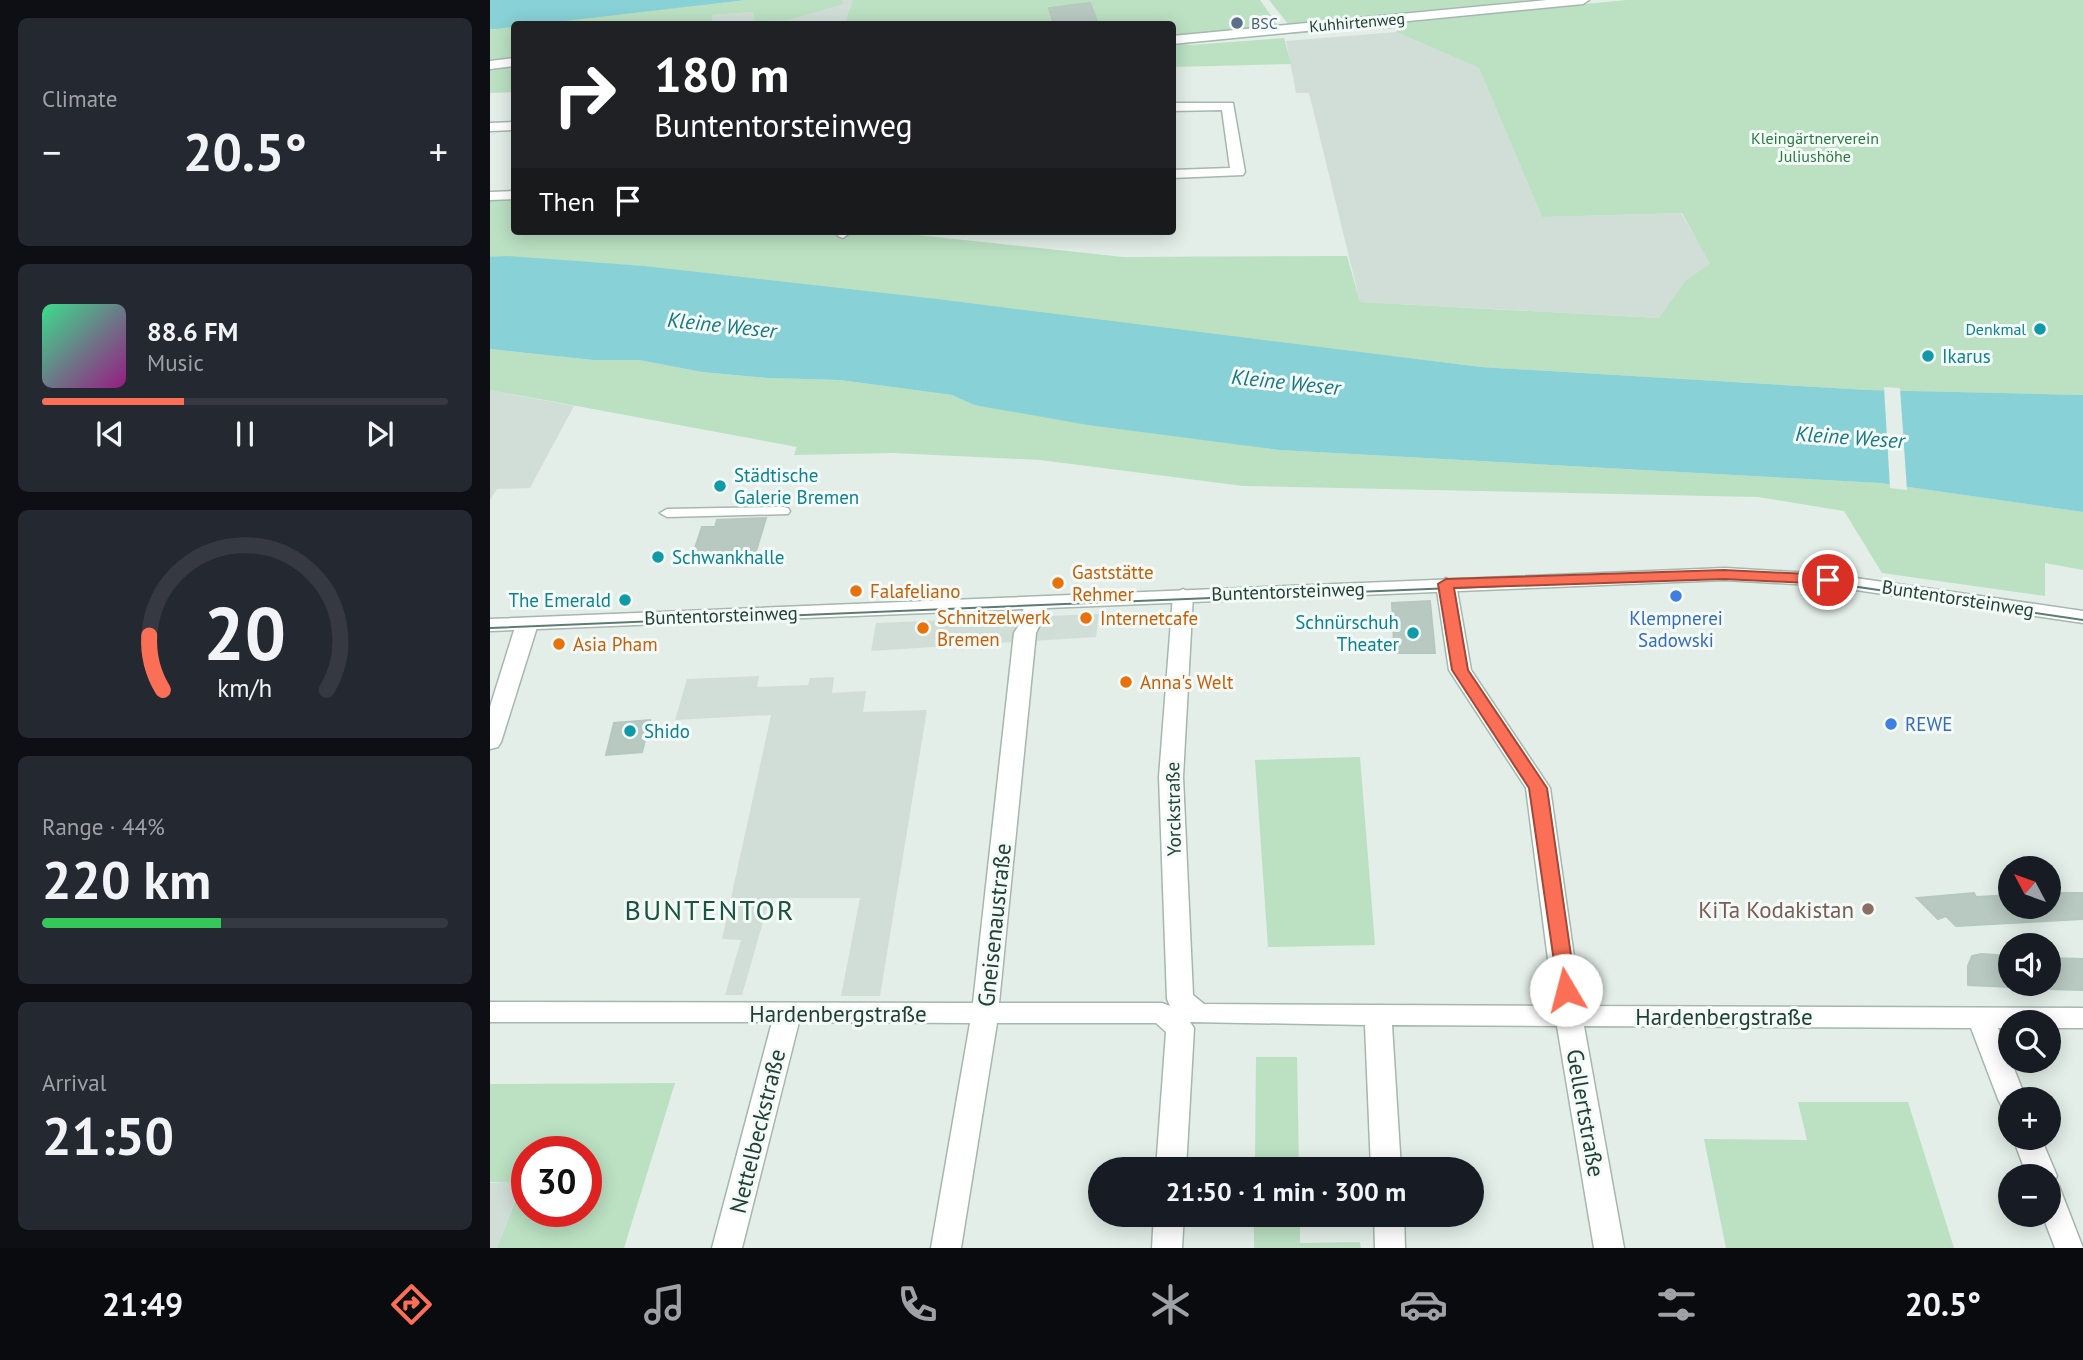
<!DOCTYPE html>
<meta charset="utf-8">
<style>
body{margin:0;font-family:"PT Sans",sans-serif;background:#242831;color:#f1f3f6;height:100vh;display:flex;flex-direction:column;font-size:26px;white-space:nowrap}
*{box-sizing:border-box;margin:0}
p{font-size:23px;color:#9ea1a6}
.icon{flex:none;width:38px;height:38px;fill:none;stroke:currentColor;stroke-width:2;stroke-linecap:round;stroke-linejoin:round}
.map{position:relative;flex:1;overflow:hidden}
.side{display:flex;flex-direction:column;gap:18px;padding:18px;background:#0d0f14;width:490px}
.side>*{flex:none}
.banner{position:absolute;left:21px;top:21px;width:665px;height:214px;border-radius:7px;box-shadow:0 4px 18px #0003;background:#202124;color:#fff;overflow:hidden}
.needle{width:46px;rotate:311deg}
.buttons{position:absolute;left:1508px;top:856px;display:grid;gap:14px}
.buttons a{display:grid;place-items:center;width:63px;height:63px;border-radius:50%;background:#171b24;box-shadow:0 4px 18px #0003;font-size:35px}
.speed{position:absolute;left:21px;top:1136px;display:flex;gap:14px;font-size:35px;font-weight:700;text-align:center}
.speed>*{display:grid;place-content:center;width:91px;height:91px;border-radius:50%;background:#171b24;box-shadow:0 4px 18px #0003;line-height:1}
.speed .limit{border:10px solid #d22;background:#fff;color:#111}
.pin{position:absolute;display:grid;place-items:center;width:60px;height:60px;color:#fff;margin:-30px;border:4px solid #fff;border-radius:50%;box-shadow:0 2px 7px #0007}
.me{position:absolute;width:77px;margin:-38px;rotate:352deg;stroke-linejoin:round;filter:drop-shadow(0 0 5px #0008)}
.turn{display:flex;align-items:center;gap:24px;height:147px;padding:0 28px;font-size:32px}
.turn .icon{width:91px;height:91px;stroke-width:2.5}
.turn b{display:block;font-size:49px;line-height:60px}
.then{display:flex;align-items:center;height:66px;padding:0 28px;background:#0003;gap:14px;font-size:26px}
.big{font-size:52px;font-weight:600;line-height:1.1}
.side .card{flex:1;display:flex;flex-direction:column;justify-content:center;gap:10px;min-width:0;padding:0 24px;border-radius:10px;background:#242831}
.side .dial{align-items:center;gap:0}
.dial svg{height:182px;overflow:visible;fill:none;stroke:#363941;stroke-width:7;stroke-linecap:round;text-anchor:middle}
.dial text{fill:#f1f3f6;stroke:none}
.song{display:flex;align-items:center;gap:21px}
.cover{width:84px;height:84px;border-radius:10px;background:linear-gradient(135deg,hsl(150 70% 55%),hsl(310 70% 35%))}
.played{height:7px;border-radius:4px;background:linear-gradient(90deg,#fa6f55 35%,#363941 35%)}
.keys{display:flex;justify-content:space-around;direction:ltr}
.heat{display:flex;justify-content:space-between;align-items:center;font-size:38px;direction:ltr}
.charge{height:10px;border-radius:5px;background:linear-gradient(90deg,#34c759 44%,#363941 0)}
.trip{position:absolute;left:598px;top:1157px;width:396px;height:70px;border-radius:35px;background:#171b24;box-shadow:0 4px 18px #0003;font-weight:600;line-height:70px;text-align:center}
.tabs{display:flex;height:112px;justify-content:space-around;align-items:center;background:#090b0e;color:#9ea1a6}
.tabs .icon{width:49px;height:49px}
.tabs .active{color:#fa6f55}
.tabs b{font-size:32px;color:#f1f3f6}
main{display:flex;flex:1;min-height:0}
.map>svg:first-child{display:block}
.built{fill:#d1ded7}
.green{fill:#bbe0c2;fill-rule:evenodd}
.water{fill:#88d1d6}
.pier{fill:#e3eee8}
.building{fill:#b8c9c1;stroke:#b5c8bf;stroke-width:2}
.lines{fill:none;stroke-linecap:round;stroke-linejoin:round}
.pedestrian-casing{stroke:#a5b7af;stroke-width:3}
.minor-casing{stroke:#a5b7af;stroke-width:3}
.tertiary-casing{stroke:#a5b7af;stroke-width:3}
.pedestrian{fill:#fff;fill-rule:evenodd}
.minor{fill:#fff;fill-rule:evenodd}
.tertiary{fill:#fff;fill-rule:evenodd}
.tram{stroke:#5c7c71;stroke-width:2}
.route{fill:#fa6f55;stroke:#a24837;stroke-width:2}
.service-dot{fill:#5c6f8a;stroke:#f4faf7;stroke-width:2.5}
.culture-dot{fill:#0f9aa8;stroke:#f4faf7;stroke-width:2.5}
.food-dot{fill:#e8710a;stroke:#f4faf7;stroke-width:2.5}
.shop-dot{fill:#3f7fe0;stroke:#f4faf7;stroke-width:2.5}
.education-dot{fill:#8d6e63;stroke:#f4faf7;stroke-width:2.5}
.labels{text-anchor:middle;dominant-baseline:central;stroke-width:6;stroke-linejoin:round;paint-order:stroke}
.far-street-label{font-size:16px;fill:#224136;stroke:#f4faf7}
.far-service-label{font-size:16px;fill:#4e5e75;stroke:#f4faf7;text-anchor:start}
.far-park-label{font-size:16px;fill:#297a41;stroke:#f4faf7}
.far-culture-label{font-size:16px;fill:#0d838f;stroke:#f4faf7;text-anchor:end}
.culture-label{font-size:19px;fill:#0d838f;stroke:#f4faf7;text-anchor:start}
.food-label{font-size:19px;fill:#c56008;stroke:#f4faf7;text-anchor:start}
.street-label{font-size:19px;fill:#224136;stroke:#f4faf7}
.shop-label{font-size:19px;fill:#366cbe;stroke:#f4faf7}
.water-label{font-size:21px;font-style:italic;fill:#177881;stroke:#f4faf7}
.near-education-label{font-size:23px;fill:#785e54;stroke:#f4faf7;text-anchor:end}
.near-street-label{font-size:23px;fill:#224136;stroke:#f4faf7}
.near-quarter-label{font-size:28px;letter-spacing:2px;fill:#1c5442;stroke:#f4faf7}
</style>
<main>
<section class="side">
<div class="card"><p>Climate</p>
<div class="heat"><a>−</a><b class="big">20.5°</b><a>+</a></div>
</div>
<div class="card">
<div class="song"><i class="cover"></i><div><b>88.6 FM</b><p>Music</p></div></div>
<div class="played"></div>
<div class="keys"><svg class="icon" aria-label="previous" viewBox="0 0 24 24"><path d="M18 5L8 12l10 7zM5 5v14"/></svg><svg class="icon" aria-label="pause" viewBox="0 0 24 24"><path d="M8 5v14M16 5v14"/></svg><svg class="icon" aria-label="next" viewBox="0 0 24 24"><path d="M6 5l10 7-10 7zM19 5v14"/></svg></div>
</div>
<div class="card dial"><svg viewBox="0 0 100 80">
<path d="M14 69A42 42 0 1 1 86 69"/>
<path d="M14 69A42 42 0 0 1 8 45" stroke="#fa6f55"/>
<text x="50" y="56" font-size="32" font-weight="700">20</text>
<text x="50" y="72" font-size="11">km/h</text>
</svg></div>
<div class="card"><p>Range · 44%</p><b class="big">220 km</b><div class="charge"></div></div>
<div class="card"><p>Arrival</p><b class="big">21:50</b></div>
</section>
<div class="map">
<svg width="1593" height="1248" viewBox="0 0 1593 1248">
<rect width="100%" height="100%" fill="#e3eee8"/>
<g class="built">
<path d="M306,0H363L354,24H223L222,15L263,12Z"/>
<path d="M906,32L989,68L1052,217L1191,213L1221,264L1196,280L1170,318L870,302L819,93H806L796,41Z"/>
<path d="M0,390L84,406L40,488L7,489L0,500Z"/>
<path d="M609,614L606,637L381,651L386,623Z"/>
<path d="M269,676L267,687L318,685L320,678L344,677L342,693L376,691L373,712L437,710L390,996H351L370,898H280L252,995H235L251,940L232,939L281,715L185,720L197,679Z"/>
<path d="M32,1182L7,1248H0V1183Z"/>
</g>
<g class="green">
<path d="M256,0H351L354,4L298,20L265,21L263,12L222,15L223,24H38Z"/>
<path d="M363,0H770L788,25L683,36L682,24H354Z"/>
<path d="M779,0H1041L798,24Z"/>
<path d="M1137,0H1593V395L1378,390L991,367L155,266L0,257V200L24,199V231H273V234L399,232L633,257L857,256L870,302L1169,318L1196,280L1220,264L1192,213L1052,217L989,68L906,32L909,28L744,37Z"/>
<path d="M24,26V59L0,61V29Z"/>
<path d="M794,38L801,64L683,67L682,43L701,45Z"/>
<path d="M24,67V92L0,93V69Z"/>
<path d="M0,349L103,360H149L212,372L278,378L350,380L462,395L484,405L789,450L1390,483L1593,512V570L1555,563V596L1392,573L1354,511L1268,497L753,486L550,460L403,453L304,455L307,447L0,390Z"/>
<path d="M870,757L885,945L778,947L765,760Z"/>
<path d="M766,1057H807L809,1169H765Z"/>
<path d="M185,1083L134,1248H7L32,1183L0,1182V1084ZM37,1152H96V1211H37Z"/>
<path d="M1308,1102H1418L1464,1248H1236L1214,1139L1317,1140Z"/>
<path d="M764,1215H810V1243L870,1242L871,1248H764Z"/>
</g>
<g class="water">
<path d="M0,0H256L5,29H0Z"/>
<path d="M17,256L155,266L447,299L991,367L1378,390L1593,395V512L1390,483L789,450L598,425L484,405L462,395L350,380L278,378L212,372L149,360H103L0,349V257Z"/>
</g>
<path class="pier" d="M1394,387L1410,388L1417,490L1400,488Z"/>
<g class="building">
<path d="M600,3L608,24H564L559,8Z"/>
<path d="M276,518L263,561L200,563L212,527H225L227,520Z"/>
<path d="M940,601L945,653H908V645H904L902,603Z"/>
<path d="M160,720L152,752L116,755L124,723Z"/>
<path d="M1484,893L1486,897L1521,895V906H1559V893H1593V919L1466,926L1456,916L1448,919L1427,898Z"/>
<path d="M1491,954L1521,956V987L1478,985V966L1482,956Z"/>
<path d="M1559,958L1593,959V990L1559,989Z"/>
</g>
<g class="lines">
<g class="pedestrian-casing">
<path id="pedestrian" d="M293,507L298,508L300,511L298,514L177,517L170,513L177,509Z"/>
</g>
<g class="minor-casing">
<g id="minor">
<path d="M1057,0H1099L1093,4L682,44V36Z"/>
<path d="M24,58V66L0,69V61Z"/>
<path d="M682,103H743L755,172L753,175L682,178V170L740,168L732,110L682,111Z"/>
<path d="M24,122V130L0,131V123Z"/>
<path d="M24,191V199L0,200V192Z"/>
<path d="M346,231H362L353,238L348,236Z"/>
<path d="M956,578L966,584L981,670L1060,788L1091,1006L1593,1008V1028H1559V1022H1521V1028H1508L1536,1099H1521V1110L1512,1107L1508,1099L1481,1028L1094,1026L1134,1248H1104L1067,1026L902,1025L911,1169H881L875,1025L700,1022L704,1028L696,1169H666L676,1032L666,1023H507L471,1248H441L480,1023L309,1022L252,1248H222L282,1022H0V1002L483,1003L524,633L532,620L534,603L544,597L554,603L552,620L546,633L509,1003H672L680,1006L677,999L669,777L683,595L693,589L703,595L693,777L703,995L714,1004L1064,1006L1036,788L959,670L946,584Z"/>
<path d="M37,618L48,624L11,742L8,747L0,749V707L26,624Z"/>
<path d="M1523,1138H1551L1567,1176L1563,1184L1569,1186L1593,1248H1565L1552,1214H1559V1176H1537Z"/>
<path d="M664,1214H694L692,1248H662Z"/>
<path d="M884,1214H914L915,1248H885Z"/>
</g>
</g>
<g class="tertiary-casing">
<path id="tertiary" d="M1235,568L1338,574L1593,611V623L1338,586L1235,580L0,631V619Z"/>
</g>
<use href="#pedestrian" class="pedestrian"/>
<use href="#minor" class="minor"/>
<use href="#tertiary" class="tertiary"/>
<path class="tram" d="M0,628L1226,577L1334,582L1593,620"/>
</g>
<path class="route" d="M1234,570L1338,575L1346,580L1338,584L1234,579L964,588L978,670L1057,788L1086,990L1083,996H1069L1039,788L962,670L948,584L956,579Z"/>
<circle class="service-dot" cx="747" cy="23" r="7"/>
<g class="culture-dot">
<circle cx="1550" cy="329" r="7"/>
<circle cx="1438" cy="356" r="7"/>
<circle cx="230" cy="486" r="7"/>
<circle cx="168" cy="557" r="7"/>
<circle cx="135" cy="600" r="7"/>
<circle cx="923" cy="633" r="7"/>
<circle cx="140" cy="731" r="7"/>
</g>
<g class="food-dot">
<circle cx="568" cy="583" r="7"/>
<circle cx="366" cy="591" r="7"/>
<circle cx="596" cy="618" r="7"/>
<circle cx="433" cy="628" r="7"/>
<circle cx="69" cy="644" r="7"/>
<circle cx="636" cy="682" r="7"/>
</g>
<g class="shop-dot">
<circle cx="1186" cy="596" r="7"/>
<circle cx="1401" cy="724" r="7"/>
</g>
<circle class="education-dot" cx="1378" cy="909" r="7"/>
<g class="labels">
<g class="far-street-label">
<text transform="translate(867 22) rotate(-5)">Kuhhirtenweg</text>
</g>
<g class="far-service-label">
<text x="761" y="23">BSC</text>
</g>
<g class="far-park-label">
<text x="1325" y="138">Kleingärtnerverein<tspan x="1325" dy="18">Juliushöhe</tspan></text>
</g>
<g class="far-culture-label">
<text x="1536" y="329">Denkmal</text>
</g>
<g class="culture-label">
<text x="1452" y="356">Ikarus</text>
<text x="244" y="475">Städtische<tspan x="244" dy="22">Galerie Bremen</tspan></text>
<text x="182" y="557">Schwankhalle</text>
<text x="121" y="600" text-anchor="end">The Emerald</text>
<text x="909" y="622" text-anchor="end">Schnürschuh<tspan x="909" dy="22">Theater</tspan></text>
<text x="154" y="731">Shido</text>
</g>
<g class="food-label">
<text x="582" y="572">Gaststätte<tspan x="582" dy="22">Rehmer</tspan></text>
<text x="380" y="591">Falafeliano</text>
<text x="447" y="617">Schnitzelwerk<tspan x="447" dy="22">Bremen</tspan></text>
<text x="610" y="618">Internetcafe</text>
<text x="83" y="644">Asia Pham</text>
<text x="650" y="682">Anna's Welt</text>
</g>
<g class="street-label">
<text transform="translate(798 591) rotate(-2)">Buntentorsteinweg</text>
<text transform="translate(1468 598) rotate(9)">Buntentorsteinweg</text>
<text transform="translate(231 615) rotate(-2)">Buntentorsteinweg</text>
<text transform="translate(683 809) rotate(-91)">Yorckstraße</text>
</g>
<g class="shop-label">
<text x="1186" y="618">Klempnerei<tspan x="1186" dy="22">Sadowski</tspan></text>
<text x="1415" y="724" text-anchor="start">REWE</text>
</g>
<g class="water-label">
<text transform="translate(232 325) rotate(6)">Kleine Weser</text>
<text transform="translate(796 382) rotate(6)">Kleine Weser</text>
<text transform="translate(1360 437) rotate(4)">Kleine Weser</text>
</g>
<g class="near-education-label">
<text x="1364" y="909">KiTa Kodakistan</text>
</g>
<g class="near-street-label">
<text transform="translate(504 925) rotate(-84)">Gneisenaustraße</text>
<text x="348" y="1013">Hardenbergstraße</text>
<text x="1234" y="1016">Hardenbergstraße</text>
<text transform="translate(1096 1113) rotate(80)">Gellertstraße</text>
<text transform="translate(267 1131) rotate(-76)">Nettelbeckstraße</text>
</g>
<g class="near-quarter-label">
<text x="220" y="909">BUNTENTOR</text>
</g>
</g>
</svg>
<div class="buttons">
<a><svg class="needle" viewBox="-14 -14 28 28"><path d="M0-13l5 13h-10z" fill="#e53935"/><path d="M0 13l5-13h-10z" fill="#9ea1a6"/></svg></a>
<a><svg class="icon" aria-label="sound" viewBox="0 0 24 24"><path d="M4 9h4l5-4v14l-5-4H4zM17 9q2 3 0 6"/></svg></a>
<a><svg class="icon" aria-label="search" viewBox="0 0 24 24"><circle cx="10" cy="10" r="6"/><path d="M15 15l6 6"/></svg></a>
<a>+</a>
<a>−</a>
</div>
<div class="speed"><div class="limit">30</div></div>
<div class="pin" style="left:1338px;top:580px;background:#d93025"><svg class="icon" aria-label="arrive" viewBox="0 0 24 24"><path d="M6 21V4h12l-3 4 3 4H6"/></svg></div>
<svg class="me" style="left:1076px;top:990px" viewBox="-20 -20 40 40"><circle r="19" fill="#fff"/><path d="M0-13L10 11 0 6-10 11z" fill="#fa6f55"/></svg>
<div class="trip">21:50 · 1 min · 300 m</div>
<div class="banner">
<div class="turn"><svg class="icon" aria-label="right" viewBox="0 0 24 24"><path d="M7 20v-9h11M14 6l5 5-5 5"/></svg><div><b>180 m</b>Buntentorsteinweg</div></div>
<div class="then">Then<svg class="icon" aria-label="arrive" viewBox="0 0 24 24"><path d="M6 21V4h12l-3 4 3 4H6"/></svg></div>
</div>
</div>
</main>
<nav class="tabs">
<b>21:49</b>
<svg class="icon active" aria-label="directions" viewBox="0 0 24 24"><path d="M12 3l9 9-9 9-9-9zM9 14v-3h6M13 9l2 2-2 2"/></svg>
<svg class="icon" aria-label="music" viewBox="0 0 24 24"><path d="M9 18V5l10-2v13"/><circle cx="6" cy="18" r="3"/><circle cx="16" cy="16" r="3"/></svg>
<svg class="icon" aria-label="phone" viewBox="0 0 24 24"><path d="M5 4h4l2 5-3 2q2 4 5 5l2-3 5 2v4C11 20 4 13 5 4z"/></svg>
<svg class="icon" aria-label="climate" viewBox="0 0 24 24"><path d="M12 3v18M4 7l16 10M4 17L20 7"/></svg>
<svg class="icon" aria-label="car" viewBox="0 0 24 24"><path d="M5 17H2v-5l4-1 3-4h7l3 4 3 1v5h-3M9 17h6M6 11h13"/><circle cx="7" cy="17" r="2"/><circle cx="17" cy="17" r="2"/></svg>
<svg class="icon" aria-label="filters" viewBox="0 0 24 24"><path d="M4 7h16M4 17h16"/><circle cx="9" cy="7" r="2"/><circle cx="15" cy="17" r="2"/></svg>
<b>20.5°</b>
</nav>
